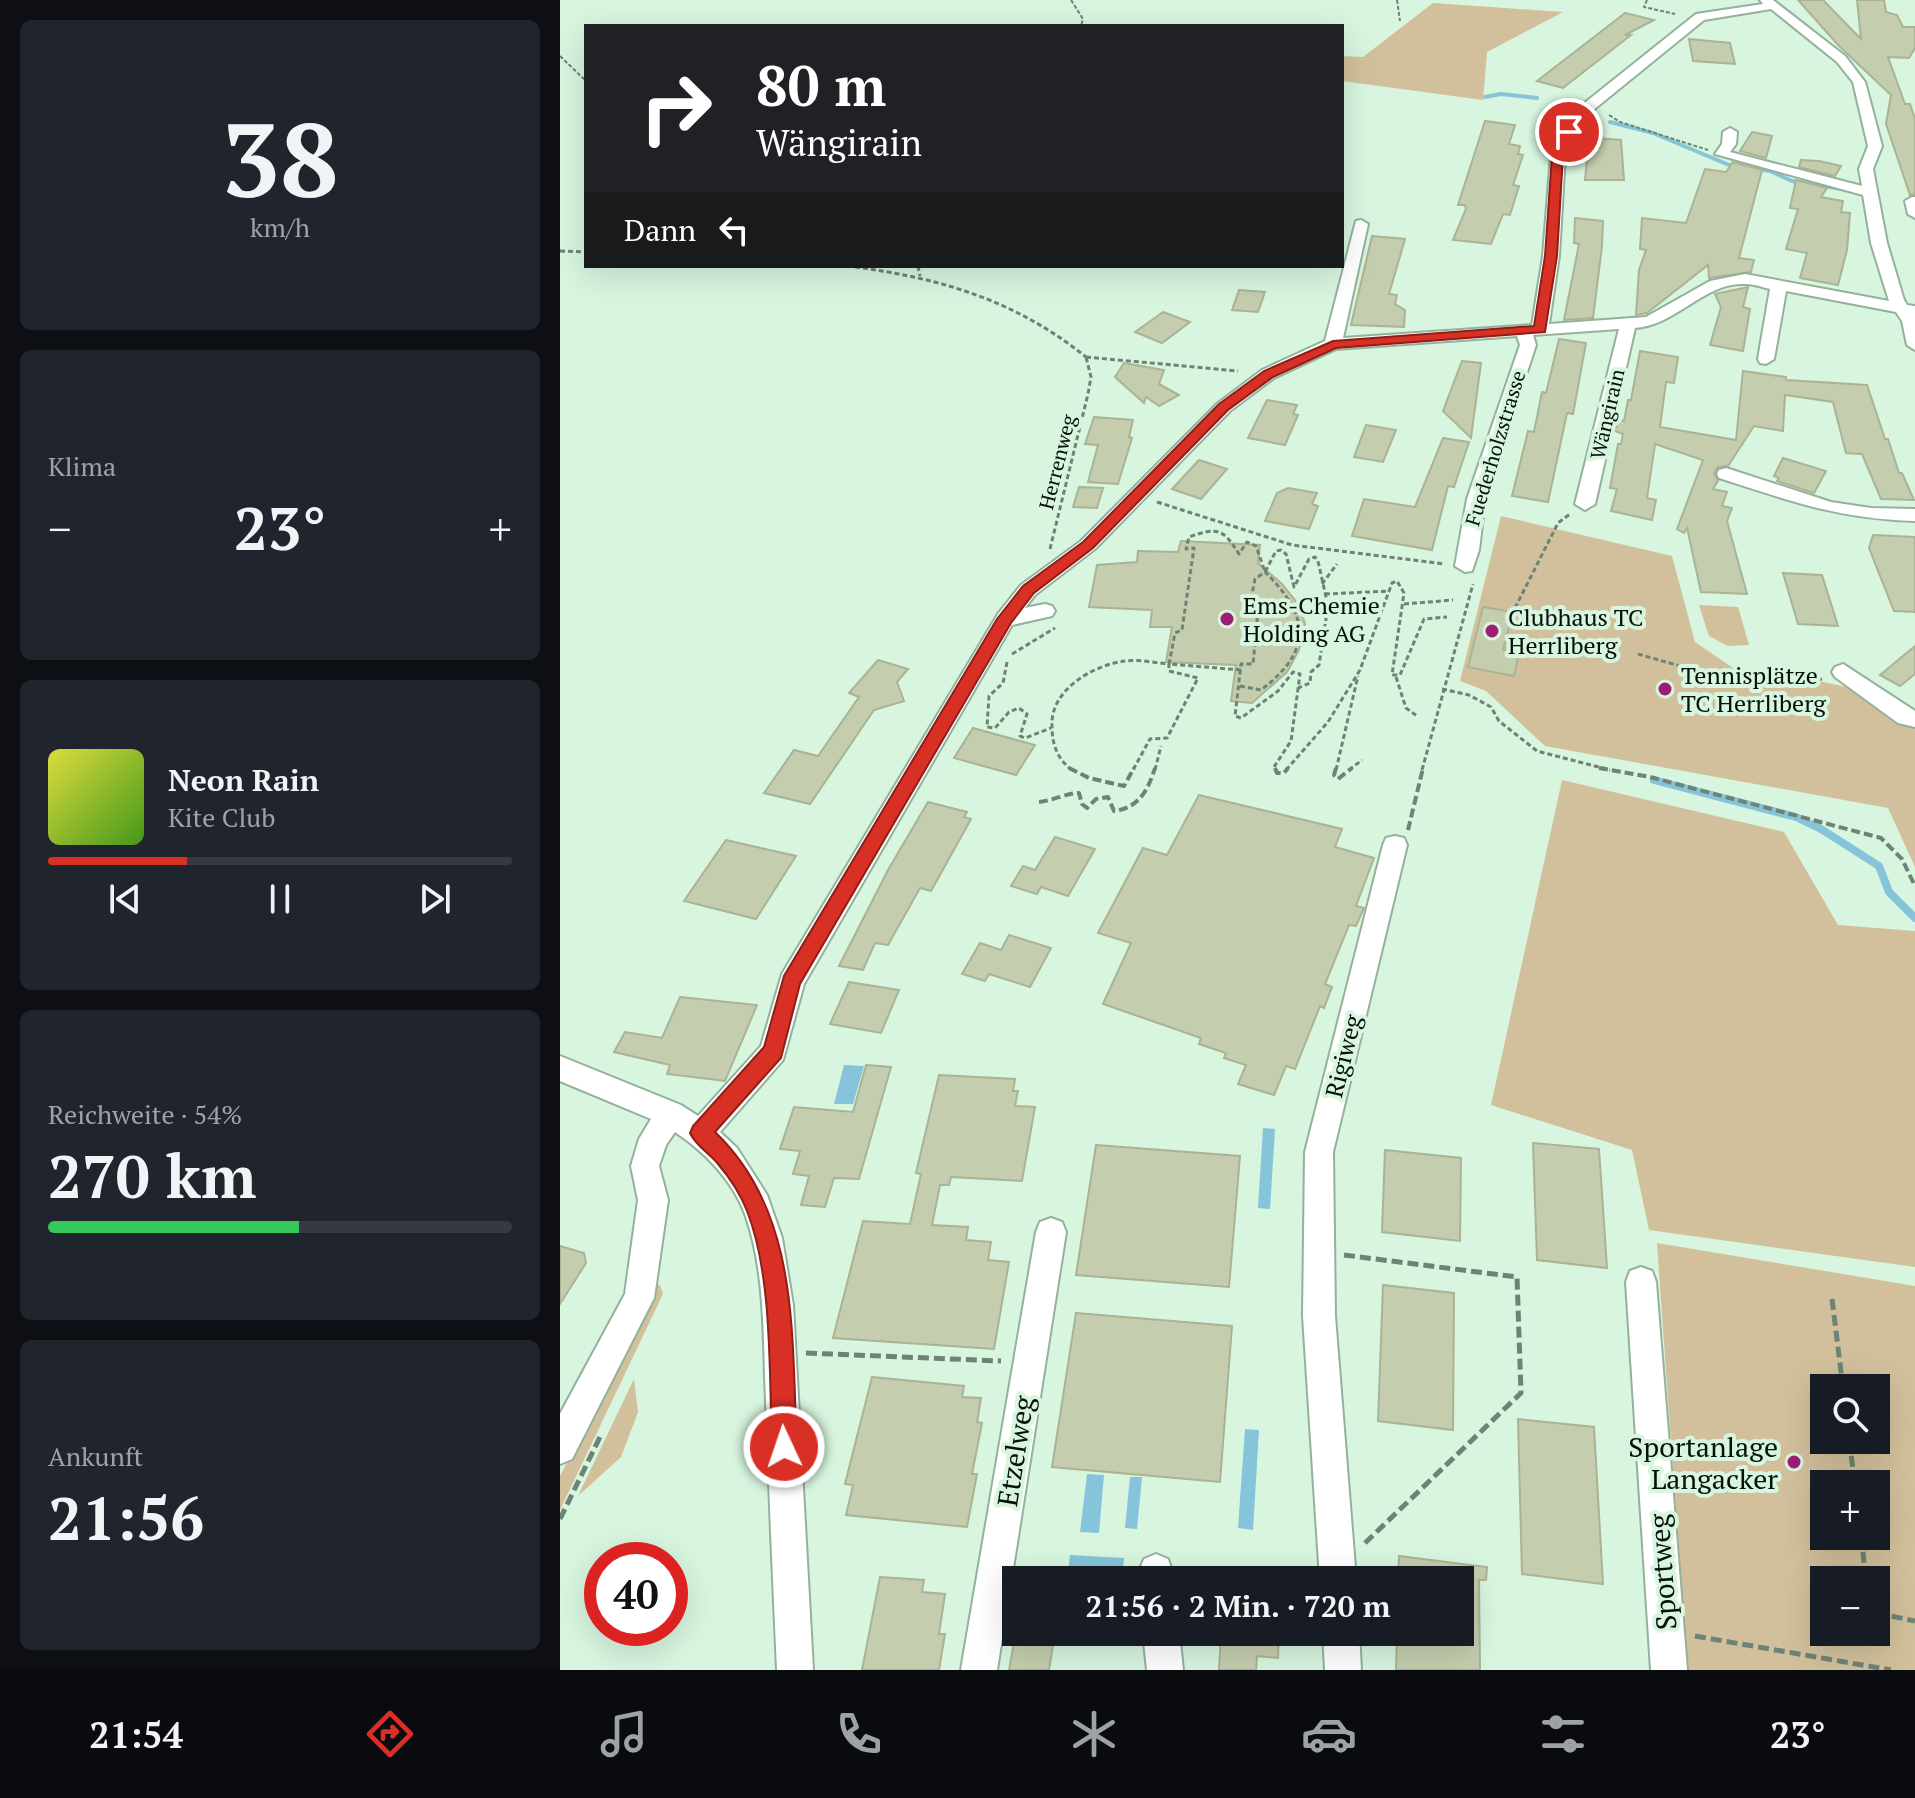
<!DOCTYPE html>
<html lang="de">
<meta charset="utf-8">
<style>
body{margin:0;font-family:"PT Serif",serif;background:#20242c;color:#f1f3f6;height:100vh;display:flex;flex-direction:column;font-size:30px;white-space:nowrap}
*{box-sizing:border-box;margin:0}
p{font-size:26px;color:#9ea1a6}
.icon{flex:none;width:44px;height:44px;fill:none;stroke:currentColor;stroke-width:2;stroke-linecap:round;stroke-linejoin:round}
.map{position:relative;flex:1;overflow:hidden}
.details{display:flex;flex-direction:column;gap:20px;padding:20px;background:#0d0f14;width:560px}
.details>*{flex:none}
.hud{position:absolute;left:24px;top:24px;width:760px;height:244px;border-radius:0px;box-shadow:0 8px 32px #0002;background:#202124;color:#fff;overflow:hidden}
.buttons{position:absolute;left:1250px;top:1374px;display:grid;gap:16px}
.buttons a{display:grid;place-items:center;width:80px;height:80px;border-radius:0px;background:#171b24;box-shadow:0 8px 32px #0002;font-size:40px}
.speed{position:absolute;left:24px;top:1542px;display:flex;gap:16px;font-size:40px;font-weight:700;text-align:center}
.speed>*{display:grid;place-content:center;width:104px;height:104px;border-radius:50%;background:#171b24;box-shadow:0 8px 32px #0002;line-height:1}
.speed .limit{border:12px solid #d22;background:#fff;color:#111}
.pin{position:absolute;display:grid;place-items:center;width:68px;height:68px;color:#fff;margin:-34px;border:4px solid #fff;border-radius:50%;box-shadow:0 2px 8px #0007}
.me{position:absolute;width:88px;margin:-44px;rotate:357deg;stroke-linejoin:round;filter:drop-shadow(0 0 6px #0008)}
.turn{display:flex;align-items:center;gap:28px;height:168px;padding:0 40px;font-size:36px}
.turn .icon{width:104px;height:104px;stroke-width:2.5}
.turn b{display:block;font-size:56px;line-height:68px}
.then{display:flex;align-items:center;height:76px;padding:0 40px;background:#0003;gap:16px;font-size:30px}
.big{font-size:60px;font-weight:800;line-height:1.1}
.details .card{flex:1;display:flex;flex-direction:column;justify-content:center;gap:12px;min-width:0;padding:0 28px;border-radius:12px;background:#20242c}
.details .dial{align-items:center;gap:0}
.dial b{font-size:104px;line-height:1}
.song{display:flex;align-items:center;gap:24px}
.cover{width:96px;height:96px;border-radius:12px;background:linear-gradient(135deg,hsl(60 70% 55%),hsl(100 70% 35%))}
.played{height:8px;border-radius:4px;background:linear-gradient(90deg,#d93025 30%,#363941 30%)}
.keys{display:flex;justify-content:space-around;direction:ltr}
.heat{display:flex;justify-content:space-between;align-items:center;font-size:44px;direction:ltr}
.charge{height:12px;border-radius:6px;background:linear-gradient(90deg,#34c759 54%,#363941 0)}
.trip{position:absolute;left:442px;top:1566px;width:472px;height:80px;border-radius:0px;background:#171b24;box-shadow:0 8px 32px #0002;font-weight:800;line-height:80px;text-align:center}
.menu{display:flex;height:128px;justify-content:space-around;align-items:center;background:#090b0e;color:#9ea1a6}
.menu .icon{width:56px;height:56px}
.menu .active{color:#d93025}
.menu b{font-size:36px;color:#f1f3f6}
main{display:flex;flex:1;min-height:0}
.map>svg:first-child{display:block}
.green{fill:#d1c09b;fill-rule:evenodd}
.water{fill:#86c4d9}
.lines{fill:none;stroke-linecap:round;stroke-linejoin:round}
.stream-far1{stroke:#86c4d9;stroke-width:4}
.stream{stroke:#86c4d9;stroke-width:8}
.building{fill:#c4cdae;stroke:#aab394;stroke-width:2}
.minor-casing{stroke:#94b19c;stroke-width:4}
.path-far3{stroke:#6f8374;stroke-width:2;stroke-dasharray:4 2;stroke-linecap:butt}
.path-far2{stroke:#6f8374;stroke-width:3;stroke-dasharray:5 3;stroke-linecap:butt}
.path-far1{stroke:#6f8374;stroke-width:4;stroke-dasharray:9 4;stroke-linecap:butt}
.path{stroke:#6f8374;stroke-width:5;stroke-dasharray:11 5;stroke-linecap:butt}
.minor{fill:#fff;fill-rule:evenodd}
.route{fill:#d93025;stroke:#8d1f18;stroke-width:2}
.poi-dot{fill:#9c1f75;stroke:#d7f5df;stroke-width:3}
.labels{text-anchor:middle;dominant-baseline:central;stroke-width:8;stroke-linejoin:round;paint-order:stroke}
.far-street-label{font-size:20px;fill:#07110a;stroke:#d7f5df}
.poi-label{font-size:24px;fill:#07110a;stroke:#d7f5df;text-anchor:start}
.street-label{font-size:24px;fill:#07110a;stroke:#d7f5df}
.near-poi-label{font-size:28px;fill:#07110a;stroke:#d7f5df;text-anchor:end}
.near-street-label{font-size:28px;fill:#07110a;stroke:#d7f5df}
</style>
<main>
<section class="details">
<div class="card dial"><b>38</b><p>km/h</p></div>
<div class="card"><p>Klima</p>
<div class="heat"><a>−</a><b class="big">23°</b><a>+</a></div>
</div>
<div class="card">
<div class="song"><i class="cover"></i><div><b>Neon Rain</b><p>Kite Club</p></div></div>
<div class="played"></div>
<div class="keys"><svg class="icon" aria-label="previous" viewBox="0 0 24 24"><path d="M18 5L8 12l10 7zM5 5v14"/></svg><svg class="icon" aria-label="pause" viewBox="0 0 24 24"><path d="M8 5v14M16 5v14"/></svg><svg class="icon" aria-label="next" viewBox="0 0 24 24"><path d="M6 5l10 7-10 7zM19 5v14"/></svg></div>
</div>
<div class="card"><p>Reichweite · 54%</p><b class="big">270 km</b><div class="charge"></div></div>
<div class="card"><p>Ankunft</p><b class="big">21:56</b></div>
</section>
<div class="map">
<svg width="1355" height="1670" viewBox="0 0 1355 1670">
<rect width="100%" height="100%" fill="#d7f5df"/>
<g class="green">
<path d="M873,3L1003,12L927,52L923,100L782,81V56L803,57Z"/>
<path d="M941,516L1112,556L1135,642L1176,670L1229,675L1287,687L1345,724L1355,726V867L1328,808L985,746L926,691L900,681Z"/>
<path d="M1139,605L1178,607L1189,645L1168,646L1149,636Z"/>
<path d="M1002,780L1224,832L1278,925L1355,931V1267L1089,1230L1072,1150L931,1105Z"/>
<path d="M1097,1243L1355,1286V1670H1127ZM1316,1388V1440H1264V1388ZM1316,1484V1536H1264V1484ZM1264,1580H1316V1632H1264Z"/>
<path d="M95,1283L100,1285L103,1294L0,1510V1476L41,1398Z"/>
<path d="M74,1379L78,1412L61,1457L18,1496Z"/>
</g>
<g class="water">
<path d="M284,1065L304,1066L293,1104H274Z"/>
<path d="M703,1128L715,1129L710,1209L698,1208Z"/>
<path d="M685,1429L699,1430L693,1530L678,1528Z"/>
<path d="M527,1474L544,1475L539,1533L520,1532Z"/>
<path d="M570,1477H582L577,1529L565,1528Z"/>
<path d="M510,1555L564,1558L562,1580H507Z"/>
</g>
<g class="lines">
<g class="stream-far1">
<path d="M925,97L941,94L977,98"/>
<path d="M1050,122L1093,133L1169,165L1210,171L1232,181L1282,189"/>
</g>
<path class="stream" d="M1094,780L1236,817L1261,829L1319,866L1329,892L1355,918"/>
</g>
<g class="building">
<path d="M1238,0H1263L1301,39L1297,0H1324L1326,12L1337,15L1343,27H1355V48L1349,58L1328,57L1345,104H1350L1355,119V194L1350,195L1326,124L1331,95L1279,46Z"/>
<path d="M1065,13L1094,20L1065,35H1071L1003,88L977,81Z"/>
<path d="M1129,39L1170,43L1175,64L1133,61Z"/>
<path d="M925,121L955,125L949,144L960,146L958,154L963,155L953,185L959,186L950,215L943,214L931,244L893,240L906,209L905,205H898Z"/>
<path d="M1192,132L1212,136L1206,158L1180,151Z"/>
<path d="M1034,138L1061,140L1064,180H1025L1029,139Z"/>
<path d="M1241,160L1259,161L1281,166L1275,176L1239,167Z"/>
<path d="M1173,162L1202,170L1179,258L1194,260L1191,272L1149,278L1148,265L1087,313L1076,315L1079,270L1086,250L1080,249L1082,218L1126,223L1145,169L1166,172Z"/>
<path d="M1236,180L1267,188L1261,197L1283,201L1281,212L1290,213L1287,250L1278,285L1240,278L1247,253L1226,249L1238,209L1230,208Z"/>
<path d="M1015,218L1043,221L1042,246L1033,318L1004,320L1019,244L1014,243Z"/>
<path d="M812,236L845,239L829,294L837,295L835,304L845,310L844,327L791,325Z"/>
<path d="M1188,287L1183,307L1190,309L1183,351L1150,345L1161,307L1155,294Z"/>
<path d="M679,290L705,292L698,312L672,310Z"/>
<path d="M603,312L630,322L602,343L575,332Z"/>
<path d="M999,339L1026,343L1013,414L1007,413L988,502L952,496L968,431L974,432L982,392L986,393Z"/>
<path d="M1080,351L1118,357L1114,383L1106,382L1100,427L1176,440L1183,371L1226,377V380L1307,385L1325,439H1328L1339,473H1342L1354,500L1321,499L1302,454L1286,453L1273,402L1225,395L1223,431L1194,426L1168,466L1158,467L1154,473L1158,481L1153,489L1167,492L1162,506L1172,508L1167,521L1187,594L1141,592L1127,528L1124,533L1117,529L1143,460L1095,444L1087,498L1096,500L1092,520L1051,511L1057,489L1050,488L1058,444H1061L1063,434L1055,431L1057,419L1064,421L1068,400H1071Z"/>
<path d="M902,361L921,363L911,438L883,411Z"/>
<path d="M564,363L604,370L599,384L619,395L599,406L586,397L584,403L555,377Z"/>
<path d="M707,400L737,405L733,414L738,415L725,445L688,438Z"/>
<path d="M534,417L573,420L569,437L572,438L558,484L528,482L538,445L525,444Z"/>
<path d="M806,425L836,430L823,462L794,457Z"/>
<path d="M883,438L909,442L894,487L888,486L872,550L792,536L804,499L855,507Z"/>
<path d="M1223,458L1266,471L1254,493L1217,481L1219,478L1214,476Z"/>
<path d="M639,460L667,469L641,499L612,489Z"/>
<path d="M519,487L543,488L537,508L513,507Z"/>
<path d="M728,488L757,493L752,504L758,506L749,529L705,521L717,493Z"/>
<path d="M1313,535L1355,537V612L1334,611L1309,548Z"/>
<path d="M621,541L700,545L698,563L722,584L739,605L745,624L739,650L727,672L692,703L671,701L676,665L606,662L612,627H590L592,610L529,607L537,565L577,562L578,551L618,552Z"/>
<path d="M1223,573L1262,575L1278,626L1238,624Z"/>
<path d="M923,607L953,612L943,650L959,654L954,676L908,667Z"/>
<path d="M1355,646V674L1340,686L1320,675Z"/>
<path d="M318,660L348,669L337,682L344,701L314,710L250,804L204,793L234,750L258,756L299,697L289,693Z"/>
<path d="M413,728L475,745L456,775L394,758Z"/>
<path d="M639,795L782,829L775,847L814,858L796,906L804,908L796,926L789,925L765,984L772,987L764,1008L760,1006L735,1069L726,1066L714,1095L678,1084L686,1065L664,1058L666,1053L639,1044L641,1038L543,1004L571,943L538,933L583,848L607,855Z"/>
<path d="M368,802L407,812L404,817L411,819L371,891L360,888L328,945L315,943L303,970L279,966L328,870Z"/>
<path d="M495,837L535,849L508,896L481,887L477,894L451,886L463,866L475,870Z"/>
<path d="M166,840L236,856L196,919L124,901Z"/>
<path d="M449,935L491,948L470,987L429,974L425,981L402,974L420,943L441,950Z"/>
<path d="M289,982L339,990L321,1033L270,1024Z"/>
<path d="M120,997L197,1005L165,1081L107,1074L110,1065L54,1052L65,1032L102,1038Z"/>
<path d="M306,1065L331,1067L299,1179L274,1178L265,1207L241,1205L249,1176L233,1174L240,1151L220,1149L234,1107L293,1112Z"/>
<path d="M379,1075L455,1079L453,1091H458L455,1106L475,1107L462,1181L391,1177L389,1185H380L372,1225L408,1227L406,1240L431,1242L428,1260L449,1262L434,1349L273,1338L303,1221L350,1224L361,1174L356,1173Z"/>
<path d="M973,1143L1039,1149L1047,1268L977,1260Z"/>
<path d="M536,1145L680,1156L669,1287L516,1275Z"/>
<path d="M825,1150L901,1158L900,1241L822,1232Z"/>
<path d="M0,1246L24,1253L26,1263L0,1304Z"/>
<path d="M823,1285L894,1293L893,1430L818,1421Z"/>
<path d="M516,1313L672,1326L660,1482L492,1467Z"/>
<path d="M312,1377L404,1386L402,1397L421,1398L417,1422L422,1423L412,1474H417L407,1527L286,1515L293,1485L285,1484Z"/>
<path d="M958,1419L1034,1427L1043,1584L962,1574Z"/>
<path d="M839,1556L927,1567L926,1580H919L920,1670H836L837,1632H900V1580H838Z"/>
<path d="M320,1577L364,1580L362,1592L385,1594L379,1634H385L379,1670H302Z"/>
<path d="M456,1632H495L489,1670H449Z"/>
<path d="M661,1632H719L718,1658L697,1656L696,1670H659Z"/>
</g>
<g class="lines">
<g class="minor-casing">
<g id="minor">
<path d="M1200,0H1213L1285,56L1305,82L1322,146L1313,169L1327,243L1344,300L1347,305L1355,306V350L1347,345L1342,321L1336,312L1226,291L1214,359L1206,364L1200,363L1198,359L1210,289C1202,287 1194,284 1185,284C1144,282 1117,325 1075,328L1035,504L1025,510L1015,504L1059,329L973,335L976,345L925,499L919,550L912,571L905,572L895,566L907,499L960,345L957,336L776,349L714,378L670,411L535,549L475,595L465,608L485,604L492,606L495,611L492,616L452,625L244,984L223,1060L160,1132L177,1148L207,1195L222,1238L233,1305L253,1670H217C213,1581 209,1491 206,1402C203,1340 206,1272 185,1214C173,1181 144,1151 115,1132L106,1145L99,1166L108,1200L94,1298L12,1459L0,1464V1414L65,1294L78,1200L71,1166L79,1139L91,1119L0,1081V1056L121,1105L138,1116L201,1046L222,974L438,614L461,585L521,541L658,403L702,370L765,341L796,221L801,220L808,224L783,338L972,325L983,256L991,155L1004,129L1022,105L1136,14L1203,4ZM1211,9L1277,62L1293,82L1308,146L1299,169L1302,186L1170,152L1176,144L1177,132L1170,128L1163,132L1162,144L1155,154L1303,195L1311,243L1329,301L1185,274L1150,281L1086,317L989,324L999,256L1005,155L1016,133L1032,111L1144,20Z"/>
<path d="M1352,197H1355V218L1348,214L1345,201Z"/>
<path d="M1166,468L1271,502L1311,508L1355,509V521C1279,519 1230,501 1159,478L1157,474L1159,470Z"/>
<path d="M1283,664L1355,711V727L1338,723L1275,677L1272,672L1275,667Z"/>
<path d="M835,836L844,838L847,845L773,1152L775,1316L796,1580H760L743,1316L745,1152L823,845L826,838Z"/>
<path d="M491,1218L502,1222L506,1232L437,1670H401L476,1232L480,1222Z"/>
<path d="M1081,1267L1092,1271L1096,1282L1127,1670H1091L1066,1282L1070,1271Z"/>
<path d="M596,1554L608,1559L615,1580H579V1571L584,1559Z"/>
<path d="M583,1632H619L623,1670H587Z"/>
<path d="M763,1632H799L801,1670H765Z"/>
</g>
</g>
<g class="path-far3">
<path d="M511,0L523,19L521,26"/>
<path d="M837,0L840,21"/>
<path d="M1087,0L1084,7L1115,14"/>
<path d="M0,56L26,81"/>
<path d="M1049,115L1060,122L1148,150"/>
</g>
<g class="path-far2">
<path d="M0,251L26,252"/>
<path d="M287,266C377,277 454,299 526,357"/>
<path d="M358,266L360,276"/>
<path d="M526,357L678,371"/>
<path d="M597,502L732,545L885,564"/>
<path d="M490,549L528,394L531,377L526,357"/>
<path d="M762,584L777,564"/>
<path d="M765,594L830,591"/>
<path d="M844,604L893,600"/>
<path d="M955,608L998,523L1010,514"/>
<path d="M452,654L495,628"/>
<path d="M1078,654C1137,671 1200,690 1262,679"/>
<path d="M447,662L443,683L429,696L427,727L435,728L449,712L459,708L467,714L460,736L465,738L491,728"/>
<path d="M681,670L609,664L615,633L622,630L634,548L626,549L629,537C657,527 663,528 679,554L687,542L696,546L705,572L716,551L721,550L726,554L734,587L749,559L755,557L758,561L768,606L759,665L751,672L750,683L738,688"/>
<path d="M836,677L846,708L857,716"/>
<path d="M680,686L701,690C754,650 749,615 705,572L695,579L689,609L698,610L693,664H681L675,716L681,718L718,691L733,672L740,674L731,741L714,767L716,770"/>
<path d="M882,689L909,695L931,707L939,721L977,751L1050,770"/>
<path d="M512,770C497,759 492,744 492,726C490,690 533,665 565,661C579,659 595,663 609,664V671L638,678L607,738L590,739L573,770"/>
<path d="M595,770L601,746"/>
<path d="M726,770L768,722L800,670L832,583L837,581L844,593L832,675H840L864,619L887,617"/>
<path d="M776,770L798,676"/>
<path d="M789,770L802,760"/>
<path d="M862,770L913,584"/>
</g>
<g class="path-far1">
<path d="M509,768L529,778L564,786L574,768"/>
<path d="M715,768L717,773H724L728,768"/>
<path d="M776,768L774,775L778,779L792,768"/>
<path d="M1039,768L1090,777L1321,838L1342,859L1355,886"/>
<path d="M479,802C491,801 511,792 519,793L522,804L527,808L536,799L548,797L554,811C579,808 588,790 595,768"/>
<path d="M848,830L863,768"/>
</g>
<g class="path">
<path d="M784,1255L957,1277L961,1393L805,1543"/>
<path d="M1272,1299L1283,1388"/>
<path d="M246,1353L441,1361"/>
<path d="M1289,1440L1295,1484"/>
<path d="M0,1519L40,1437"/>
<path d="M1301,1536L1306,1580"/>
<path d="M1316,1613L1355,1621"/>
<path d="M1135,1636L1331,1670"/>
</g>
<use href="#minor" class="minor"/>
</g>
<path class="route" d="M1006,130L1014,132L1003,155L997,256L985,332L776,348L713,377L668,410L533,548L474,593L451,623L240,984L221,1058L155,1132C241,1214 231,1337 237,1447L233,1456L224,1460L216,1456L212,1447C209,1376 213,1277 187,1211C181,1195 169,1177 158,1164C149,1153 136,1146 130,1133L133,1126L204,1047L224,976L437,619L463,586L523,542L659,404L704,371L773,341L974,326L985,256L992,155Z"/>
<g class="poi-dot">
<circle cx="667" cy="619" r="8"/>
<circle cx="932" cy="631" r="8"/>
<circle cx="1105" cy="689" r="8"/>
<circle cx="1234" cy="1462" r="8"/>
</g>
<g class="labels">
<g class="far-street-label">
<text transform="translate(1047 414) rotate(-77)">Wängirain</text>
<text transform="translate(935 448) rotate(-73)">Fuederholzstrasse</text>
<text transform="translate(497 462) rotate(-76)">Herrenweg</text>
</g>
<g class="poi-label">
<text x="683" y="605">Ems-Chemie<tspan x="683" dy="28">Holding AG</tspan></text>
<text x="948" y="617">Clubhaus TC<tspan x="948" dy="28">Herrliberg</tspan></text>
<text x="1121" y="675">Tennisplätze<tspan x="1121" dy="28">TC Herrliberg</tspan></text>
</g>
<g class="street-label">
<text transform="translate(783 1056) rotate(-76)">Rigiweg</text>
</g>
<g class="near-poi-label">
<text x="1218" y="1446">Sportanlage<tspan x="1218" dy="32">Langacker</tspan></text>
</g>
<g class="near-street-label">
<text transform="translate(455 1451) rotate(-81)">Etzelweg</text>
<text transform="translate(1102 1572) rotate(-94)">Sportweg</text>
</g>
</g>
</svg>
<div class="buttons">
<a><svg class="icon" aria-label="search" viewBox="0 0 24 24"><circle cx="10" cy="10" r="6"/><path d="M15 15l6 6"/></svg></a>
<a>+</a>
<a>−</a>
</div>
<div class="speed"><div class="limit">40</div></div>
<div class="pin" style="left:1009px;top:132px;background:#d93025"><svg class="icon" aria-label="arrive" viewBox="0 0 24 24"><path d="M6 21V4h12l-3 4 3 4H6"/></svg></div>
<svg class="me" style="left:224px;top:1447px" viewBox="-20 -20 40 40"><circle r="17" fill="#d93025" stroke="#fff" stroke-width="3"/><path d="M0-11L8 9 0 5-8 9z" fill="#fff"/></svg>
<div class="trip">21:56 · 2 Min. · 720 m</div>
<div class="hud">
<div class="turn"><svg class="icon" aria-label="right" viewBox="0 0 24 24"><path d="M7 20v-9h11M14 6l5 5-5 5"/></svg><div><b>80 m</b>Wängirain</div></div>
<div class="then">Dann<svg class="icon" aria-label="left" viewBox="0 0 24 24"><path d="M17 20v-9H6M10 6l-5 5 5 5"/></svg></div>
</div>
</div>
</main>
<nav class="menu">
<b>21:54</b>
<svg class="icon active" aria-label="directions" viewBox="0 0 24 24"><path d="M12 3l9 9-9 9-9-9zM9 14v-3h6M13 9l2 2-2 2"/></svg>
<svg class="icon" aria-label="music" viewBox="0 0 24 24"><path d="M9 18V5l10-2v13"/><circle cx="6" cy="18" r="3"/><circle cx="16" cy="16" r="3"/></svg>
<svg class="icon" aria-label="phone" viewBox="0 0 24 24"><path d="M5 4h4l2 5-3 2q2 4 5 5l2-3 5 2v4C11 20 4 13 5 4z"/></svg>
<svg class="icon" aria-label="climate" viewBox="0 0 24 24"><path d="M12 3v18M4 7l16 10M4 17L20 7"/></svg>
<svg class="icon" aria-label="car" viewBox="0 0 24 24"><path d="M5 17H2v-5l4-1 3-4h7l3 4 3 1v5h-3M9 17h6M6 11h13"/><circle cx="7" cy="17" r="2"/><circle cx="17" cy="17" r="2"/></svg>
<svg class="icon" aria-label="filters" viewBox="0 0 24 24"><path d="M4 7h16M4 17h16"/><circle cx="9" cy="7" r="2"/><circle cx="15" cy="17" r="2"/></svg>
<b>23°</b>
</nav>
